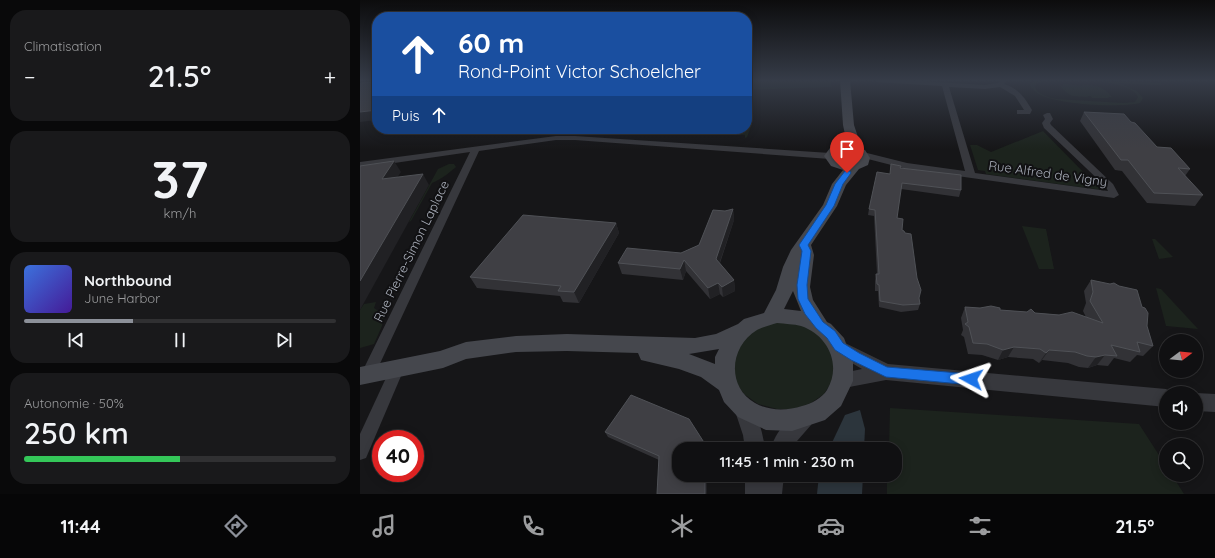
<!DOCTYPE html>
<html lang="fr">
<meta charset="utf-8">
<style>
body{margin:0;font-family:Quicksand,sans-serif;background:#19191b;color:#f1f3f6;height:100vh;display:flex;flex-direction:column;font-size:15px;white-space:nowrap}
*{box-sizing:border-box;margin:0}
p{font-size:13px;color:#9c9d9f}
.icon{flex:none;width:22px;height:22px;fill:none;stroke:currentColor;stroke-width:2;stroke-linecap:round;stroke-linejoin:round}
.map{position:relative;flex:1;overflow:hidden}
.drawer{display:flex;flex-direction:column;gap:10px;padding:10px;background:#09090a;width:360px}
.drawer>*{flex:none}
.banner{position:absolute;left:12px;top:12px;width:380px;height:122px;border-radius:16px;box-shadow:0 2px 10px #0003,0 0 0 1px #303032;background:#1a4fa0;color:#fff;overflow:hidden}
.needle{width:26px;rotate:74deg}
.fabs{position:absolute;left:799px;top:334px;display:grid;gap:8px}
.fabs a{display:grid;place-items:center;width:44px;height:44px;border-radius:50%;background:#101012;box-shadow:0 2px 10px #0003,0 0 0 1px #303032;font-size:20px}
.speed{position:absolute;left:12px;top:430px;display:flex;gap:8px;font-size:20px;font-weight:700;text-align:center}
.speed>*{display:grid;place-content:center;width:52px;height:52px;border-radius:50%;background:#101012;box-shadow:0 2px 10px #0003,0 0 0 1px #303032;line-height:1}
.speed .limit{border:6px solid #d22;background:#fff;color:#111}
.pin{position:absolute;display:grid;place-items:center;width:34px;height:34px;color:#fff;margin:-41px -17px;border-radius:50% 50% 50% 0;rotate:-45deg;box-shadow:0 0 4px #0007}
.pin .icon{rotate:45deg}
.me{position:absolute;width:44px;margin:-22px;rotate:275deg;stroke-linejoin:round;filter:drop-shadow(0 0 3px #0008)}
.turn{display:flex;align-items:center;gap:14px;height:84px;padding:0 20px;font-size:18px}
.turn .icon{width:52px;height:52px;stroke-width:2.5}
.turn b{display:block;font-size:28px;line-height:34px}
.then{display:flex;align-items:center;height:38px;padding:0 20px;background:#0003;gap:8px;font-size:15px}
.big{font-size:30px;font-weight:600;line-height:1.1}
.drawer .card{flex:1;display:flex;flex-direction:column;justify-content:center;gap:6px;min-width:0;padding:0 14px;border-radius:16px;background:#19191b}
.drawer .dial{align-items:center;gap:0}
.dial b{font-size:52px;line-height:1}
.song{display:flex;align-items:center;gap:12px}
.cover{width:48px;height:48px;border-radius:6px;background:linear-gradient(135deg,hsl(220 70% 55%),hsl(260 70% 35%))}
.played{height:4px;border-radius:2px;background:linear-gradient(90deg,#8c9099 35%,#303032 35%)}
.keys{display:flex;justify-content:space-around;direction:ltr}
.heat{display:flex;justify-content:space-between;align-items:center;font-size:22px;direction:ltr}
.charge{height:6px;border-radius:3px;background:linear-gradient(90deg,#34c759 50%,#303032 0)}
.trip{position:absolute;left:312px;top:442px;width:230px;height:40px;border-radius:16px;background:#101012;box-shadow:0 2px 10px #0003,0 0 0 1px #303032;font-weight:600;line-height:40px;text-align:center}
.menu{display:flex;height:64px;justify-content:space-around;align-items:center;background:#060607;color:#9c9d9f}
.menu .icon{width:28px;height:28px}
.menu .active{color:#8c9099}
.menu b{font-size:18px;color:#f1f3f6}
main{display:flex;flex:1;min-height:0}
.map>svg:first-child{display:block}
.green{fill:#1c231d}
.water{fill:#2c353c}
.lines{fill:none;stroke-linecap:round;stroke-linejoin:round}
.minor{fill:#37383d;fill-rule:evenodd}
.tertiary{fill:#37383d;fill-rule:evenodd}
.secondary{fill:#45474d;fill-rule:evenodd}
.wall{fill:#323236}
.shaded-wall{fill:#212124}
.building{fill:#3f3f44;stroke:#4f5156}
.route{fill:#1a73e8;stroke:#114b97}
.labels{text-anchor:middle;dominant-baseline:central;stroke-width:4;stroke-linejoin:round;paint-order:stroke}
.street-label{font-size:13px;fill:#a8adb8;stroke:#111113}
</style>
<main>
<section class="drawer">
<div class="card"><p>Climatisation</p>
<div class="heat"><a>−</a><b class="big">21.5°</b><a>+</a></div>
</div>
<div class="card dial"><b>37</b><p>km/h</p></div>
<div class="card">
<div class="song"><i class="cover"></i><div><b>Northbound</b><p>June Harbor</p></div></div>
<div class="played"></div>
<div class="keys"><svg class="icon" aria-label="previous" viewBox="0 0 24 24"><path d="M18 5L8 12l10 7zM5 5v14"/></svg><svg class="icon" aria-label="pause" viewBox="0 0 24 24"><path d="M8 5v14M16 5v14"/></svg><svg class="icon" aria-label="next" viewBox="0 0 24 24"><path d="M6 5l10 7-10 7zM19 5v14"/></svg></div>
</div>
<div class="card"><p>Autonomie · 50%</p><b class="big">250 km</b><div class="charge"></div></div>
</section>
<div class="map">
<svg width="855" height="494" viewBox="0 0 855 494">
<rect width="100%" height="100%" fill="#161618"/>
<g class="green">
<path d="M387,80H470L472,87L387,90Z"/>
<path d="M678,80H688L676,83L675,87C678,95 688,97 696,99L763,103L775,102L778,97C770,78 712,80 693,80L800,83L802,85L758,83L777,91L783,98L780,103C762,108 673,106 670,84Z"/>
<path d="M703,84L723,86L722,85C737,86 742,85 752,97H748L749,98H732L731,96H727L728,97C713,96 709,98 700,85L703,86Z"/>
<path d="M390,123L392,124L387,137L385,138V135L356,133L346,129H387V124Z"/>
<path d="M683,131L735,184L743,183L747,189L742,190L626,174L625,171L618,170L610,145H617L631,152Z"/>
<path d="M89,164H94L96,167C89,173 80,180 72,183L51,221L49,222L78,169Z"/>
<path d="M662,226L686,229L694,269H679Z"/>
<path d="M792,239H795L813,257L799,259Z"/>
<path d="M796,288L801,289L838,329L806,326Z"/>
<path d="M16,302L14,308L24,315L22,326L14,344L0,348V310L4,304Z"/>
<path d="M409,321L441,322L467,340L476,367L472,381L464,394L451,403L434,409H417L398,404L384,394L375,381L374,350L382,337Z"/>
<path d="M530,408L779,424L806,466V475H812L824,494H527V475H535V449H529Z"/>
</g>
<g class="water">
<path d="M500,410L505,429L504,449H469L485,415Z"/>
<path d="M459,475H503L502,494H457Z"/>
</g>
<g class="lines">
<g class="minor">
<path d="M514,80H541L625,85L638,83L641,80H647L644,84C659,89 665,98 672,110L670,114H657V110H664L655,96L640,87L625,89L589,87L615,173L748,191L746,187L684,128L682,123L685,119L683,115L687,113H690L693,119L690,123L691,125L753,184L759,195L754,198L547,169L500,157L499,155L503,152L547,163L605,171L582,86L517,82Z"/>
<path d="M196,136H215L470,153L474,156L470,159L215,140H196L119,151L17,370L12,372L7,370L5,366L110,152L0,168V162Z"/>
<path d="M37,363L42,365L44,369L6,458L0,460V434L32,365Z"/>
</g>
<g class="tertiary">
<path d="M479,340L528,364L806,389L813,393H806V407L526,380L484,388L478,386L475,380L478,374L502,369L473,352L470,347L473,342Z"/>
<path d="M836,393L855,394V412L836,411Z"/>
<path d="M384,399L391,402C398,417 403,433 405,449H385L383,435L374,408L377,402Z"/>
<path d="M444,409L451,411L454,418L451,425L430,449H410C416,433 428,415 444,409Z"/>
<path d="M385,475H424L422,494H385Z"/>
</g>
<path class="secondary" d="M480,80H490L494,125L502,149L505,150L510,158L508,165L499,169L486,185L477,206L451,245L454,255L450,287L453,300L467,322L471,324L484,338L493,362V381L481,406L465,420L432,431L406,430L378,417L364,402L359,390L341,377L319,369L281,360L278,353L207,351L156,352L106,359L83,368L0,385V367L80,351L106,342L156,336L207,334L335,338L356,334L378,324L384,319L404,313L416,290L423,267L431,250L463,205L472,184L483,170L471,166L464,156L470,148L487,144L483,125ZM481,152H486L496,156L497,160L489,163L480,161L476,156ZM433,291L441,311L424,309ZM417,323C425,324 434,324 441,326C468,335 482,365 467,390C462,398 451,404 442,406C427,411 408,411 395,403C366,386 370,346 397,330C402,327 411,325 417,323ZM359,349L355,357V364L329,354Z"/>
</g>
<g class="wall">
<path d="M724,112L771,122L797,147L830,169L825,176L843,195L835,206L787,203L762,171L755,170L720,121Z"/>
<path d="M540,168L601,190L599,197L541,189L537,218L542,230L560,304L558,310L541,312L519,307L518,291H515V281L516,274H517L514,216L508,215L509,209L530,174Z"/>
<path d="M373,209L374,220L360,263L374,280L375,291L363,297L360,294L350,299L326,271L323,280L262,274L258,263L321,253L339,245L365,211Z"/>
<path d="M256,223L259,233L219,303L203,302L200,296L117,288L110,277Z"/>
<path d="M731,280L787,326L793,346L783,356L777,355L770,362L754,358L748,366L737,365L728,368L719,367L708,363L682,360L679,363L673,359L648,357L638,360L622,355L608,354L604,337L601,335L603,330L601,318L605,307L726,317L723,311L726,303L724,291Z"/>
<path d="M245,432L345,444L346,449H319V475H346L347,494H297L299,460L248,437Z"/>
</g>
<g class="shaded-wall">
<path d="M17,110V120L0,122V112Z"/>
<path d="M34,161L41,172L29,190L22,179Z"/>
<path d="M63,174L69,185L0,310V281Z"/>
<path d="M373,209L374,220L357,270L356,259Z"/>
<path d="M256,223L259,233L219,303L214,292Z"/>
<path d="M324,260L326,271L323,280L320,269Z"/>
<path d="M374,280L375,291L363,297L362,287Z"/>
<path d="M358,283L360,294L350,299L348,288Z"/>
<path d="M654,347L648,357L638,360L643,350Z"/>
<path d="M689,350L682,360L679,363L686,353Z"/>
<path d="M745,355L737,365L728,368L736,357Z"/>
<path d="M345,475H346L347,494H345Z"/>
</g>
<g class="building">
<path d="M17,82V110L0,112V83Z"/>
<path d="M724,112L764,114L771,122L775,123L797,147L811,148L830,169L818,168L843,195L794,193L768,160H761Z"/>
<path d="M34,161L22,179L63,174L0,281V166Z"/>
<path d="M531,164L541,166L540,168L601,175V190L542,183L537,218L543,219L542,230L544,231L545,233L551,234L557,278L561,290L559,298L560,304L543,305L520,301L519,285L517,284L516,274H519L515,210L509,209L517,172L530,174Z"/>
<path d="M373,209L356,259L374,280L362,287L358,283L348,288L324,260L320,269L258,263L267,248L321,253L339,245L353,210L365,211Z"/>
<path d="M163,215L256,223L214,292L198,291L201,286L110,277Z"/>
<path d="M731,280L750,284L754,283L759,286L777,290L782,307L785,308L788,313L787,326L793,346L777,342L780,352L751,345L757,356L745,355L736,357L727,356L715,352L689,350L686,353L680,349L654,347L643,350L627,344L613,343L609,327L605,324L608,322L605,307L620,308L631,306L640,308V310L667,312L671,309L675,313L699,315L712,312L743,323L730,301L733,292Z"/>
<path d="M271,395L329,419L345,444V449H319V475H345V494H297L299,456L245,432Z"/>
</g>
<linearGradient id="sky" x2="0" y2="1"><stop stop-color="#0c0c0d"/><stop offset="0.54" stop-color="#363c48"/><stop offset="1" stop-color="#363c48" stop-opacity="0"/></linearGradient>
<rect width="855" height="149" fill="url(#sky)"/>
<path class="route" d="M485,171H490L491,173L483,184L474,206L448,245L451,251L447,285L448,299L463,322L475,331L483,343L499,353L527,367L611,374L615,376L617,379L615,383L611,385L526,377L491,360L475,350L467,338L456,328L445,314L438,299L437,285L442,251L439,245L466,205L475,184Z"/>
<g class="labels">
<g class="street-label">
<text transform="translate(688 173) rotate(8)">Rue Alfred de Vigny</text>
<text transform="translate(51 251) rotate(-64)">Rue Pierre-Simon Laplace</text>
</g>
</g>
</svg>
<div class="fabs">
<a><svg class="needle" viewBox="-14 -14 28 28"><path d="M0-13l5 13h-10z" fill="#e53935"/><path d="M0 13l5-13h-10z" fill="#9c9d9f"/></svg></a>
<a><svg class="icon" aria-label="sound" viewBox="0 0 24 24"><path d="M4 9h4l5-4v14l-5-4H4zM17 9q2 3 0 6"/></svg></a>
<a><svg class="icon" aria-label="search" viewBox="0 0 24 24"><circle cx="10" cy="10" r="6"/><path d="M15 15l6 6"/></svg></a>
</div>
<div class="speed"><div class="limit">40</div></div>
<div class="pin" style="left:487px;top:173px;background:#d93025"><svg class="icon" aria-label="arrive" viewBox="0 0 24 24"><path d="M6 21V4h12l-3 4 3 4H6"/></svg></div>
<svg class="me" style="left:611px;top:379px" viewBox="-20 -20 40 40"><path d="M0-17L14 15 0 8-14 15z" fill="#1a73e8" stroke="#fff" stroke-width="4"/></svg>
<div class="trip">11:45 · 1 min · 230 m</div>
<div class="banner">
<div class="turn"><svg class="icon" aria-label="ahead" viewBox="0 0 24 24"><path d="M12 20V5M6 11l6-6 6 6"/></svg><div><b>60 m</b>Rond-Point Victor Schoelcher</div></div>
<div class="then">Puis<svg class="icon" aria-label="ahead" viewBox="0 0 24 24"><path d="M12 20V5M6 11l6-6 6 6"/></svg></div>
</div>
</div>
</main>
<nav class="menu">
<b>11:44</b>
<svg class="icon active" aria-label="directions" viewBox="0 0 24 24"><path d="M12 3l9 9-9 9-9-9zM9 14v-3h6M13 9l2 2-2 2"/></svg>
<svg class="icon" aria-label="music" viewBox="0 0 24 24"><path d="M9 18V5l10-2v13"/><circle cx="6" cy="18" r="3"/><circle cx="16" cy="16" r="3"/></svg>
<svg class="icon" aria-label="phone" viewBox="0 0 24 24"><path d="M5 4h4l2 5-3 2q2 4 5 5l2-3 5 2v4C11 20 4 13 5 4z"/></svg>
<svg class="icon" aria-label="climate" viewBox="0 0 24 24"><path d="M12 3v18M4 7l16 10M4 17L20 7"/></svg>
<svg class="icon" aria-label="car" viewBox="0 0 24 24"><path d="M5 17H2v-5l4-1 3-4h7l3 4 3 1v5h-3M9 17h6M6 11h13"/><circle cx="7" cy="17" r="2"/><circle cx="17" cy="17" r="2"/></svg>
<svg class="icon" aria-label="filters" viewBox="0 0 24 24"><path d="M4 7h16M4 17h16"/><circle cx="9" cy="7" r="2"/><circle cx="15" cy="17" r="2"/></svg>
<b>21.5°</b>
</nav>
